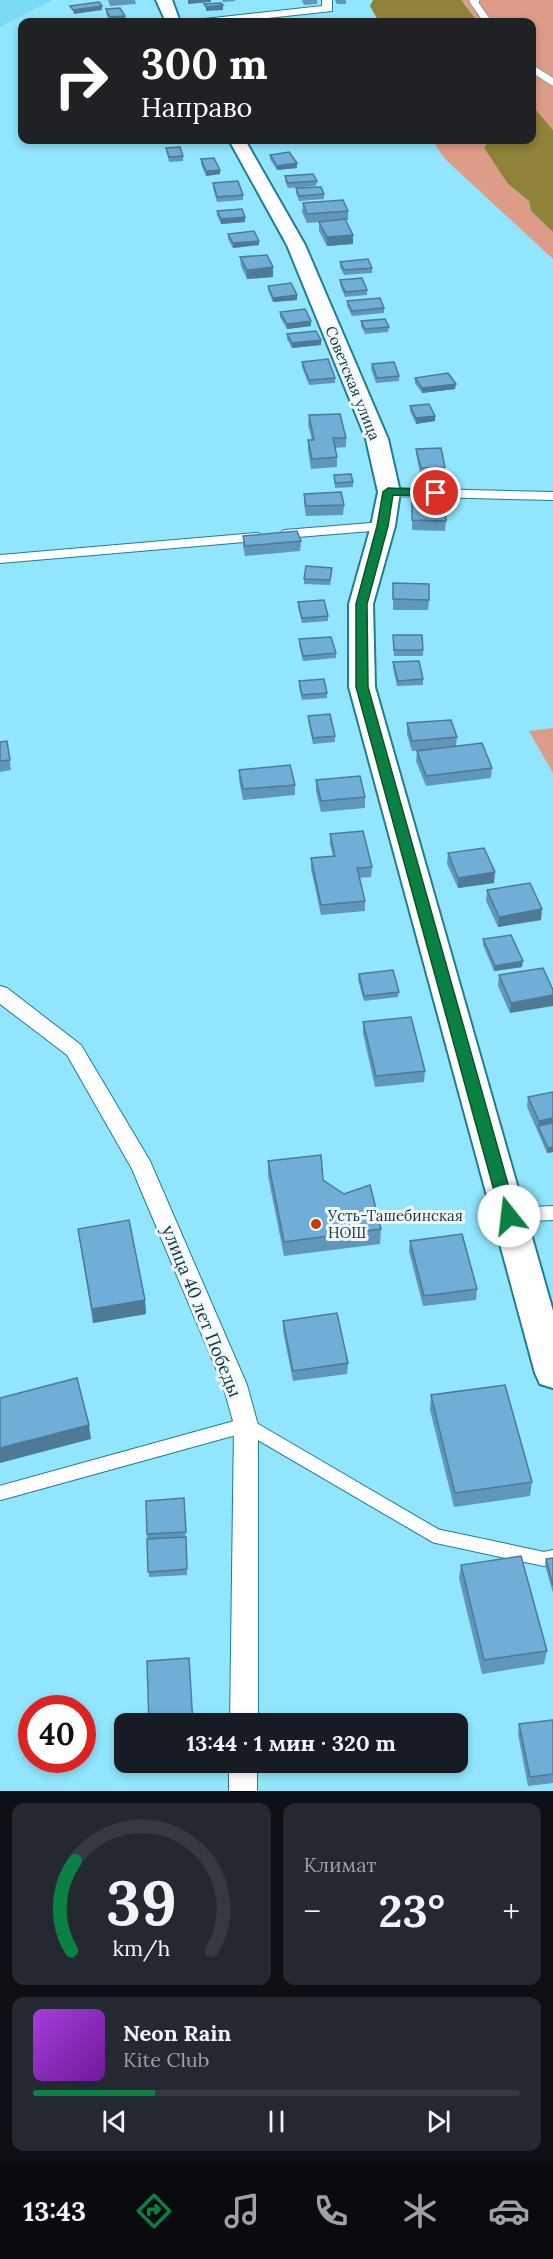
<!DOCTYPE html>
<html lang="ru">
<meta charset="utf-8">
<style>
body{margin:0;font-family:Lora,serif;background:#242831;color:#f1f3f6;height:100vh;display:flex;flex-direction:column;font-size:22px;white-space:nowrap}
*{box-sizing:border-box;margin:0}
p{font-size:20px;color:#9ea1a6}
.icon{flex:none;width:33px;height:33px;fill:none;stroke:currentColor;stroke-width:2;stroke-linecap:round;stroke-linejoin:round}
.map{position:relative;height:1791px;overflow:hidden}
.panel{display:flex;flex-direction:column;gap:12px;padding:12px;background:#0d0f14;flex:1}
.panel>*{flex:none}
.banner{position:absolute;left:18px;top:18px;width:518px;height:126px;border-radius:12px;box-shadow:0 3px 9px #0003;background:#202124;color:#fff;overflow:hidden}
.speed{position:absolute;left:18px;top:1695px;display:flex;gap:12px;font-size:30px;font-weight:700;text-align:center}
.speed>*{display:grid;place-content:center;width:78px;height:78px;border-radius:50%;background:#171b24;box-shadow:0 3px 9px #0003;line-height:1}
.speed .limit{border:9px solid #d22;background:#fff;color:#111}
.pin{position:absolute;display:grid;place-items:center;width:51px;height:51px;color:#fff;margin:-26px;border:3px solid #fff;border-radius:50%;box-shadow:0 2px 6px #0007}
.me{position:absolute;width:66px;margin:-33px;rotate:344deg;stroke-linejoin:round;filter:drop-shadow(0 0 4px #0008)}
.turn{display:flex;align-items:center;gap:21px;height:126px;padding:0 24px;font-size:27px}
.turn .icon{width:78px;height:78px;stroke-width:2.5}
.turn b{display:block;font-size:42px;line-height:51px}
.big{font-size:45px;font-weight:700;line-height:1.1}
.panel .tile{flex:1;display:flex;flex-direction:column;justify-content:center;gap:9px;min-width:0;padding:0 21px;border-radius:12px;background:#242831}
.panel .dial{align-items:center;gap:0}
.dial svg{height:156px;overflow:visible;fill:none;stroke:#363941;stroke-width:7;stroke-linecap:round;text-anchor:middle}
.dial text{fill:#f1f3f6;stroke:none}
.song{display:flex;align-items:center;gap:18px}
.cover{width:72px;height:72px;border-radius:9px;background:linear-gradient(135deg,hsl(280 70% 55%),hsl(280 70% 35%))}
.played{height:6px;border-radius:3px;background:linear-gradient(90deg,#0b8043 25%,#363941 25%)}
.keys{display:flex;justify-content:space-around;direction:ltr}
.heat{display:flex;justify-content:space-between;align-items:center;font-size:33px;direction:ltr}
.panel .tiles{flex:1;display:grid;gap:12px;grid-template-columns:1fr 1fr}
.tile:last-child{grid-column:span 2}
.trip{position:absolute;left:114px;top:1713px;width:354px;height:60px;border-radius:12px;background:#171b24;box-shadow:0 3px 9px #0003;font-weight:700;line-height:60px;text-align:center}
.tab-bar{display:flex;height:96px;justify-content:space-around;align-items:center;background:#090b0e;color:#9ea1a6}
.tab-bar .icon{width:42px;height:42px}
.tab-bar .on{color:#0b8043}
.tab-bar b{font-size:27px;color:#f1f3f6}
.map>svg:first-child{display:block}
.built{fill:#7adaf5}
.green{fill:#dd9c87}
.water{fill:#908238}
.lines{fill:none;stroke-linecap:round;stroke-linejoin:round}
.lane-far2-casing{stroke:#227c93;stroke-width:8}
.lane-far1-casing{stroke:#227c93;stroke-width:10}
.lane-casing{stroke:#227c93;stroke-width:16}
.street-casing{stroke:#227c93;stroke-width:2}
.secondary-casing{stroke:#227c93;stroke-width:4}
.lane-far2{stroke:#fff;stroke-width:7}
.lane-far1{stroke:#fff;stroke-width:8}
.lane{stroke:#fff;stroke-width:14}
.street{fill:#fff;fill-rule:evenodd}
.secondary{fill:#fff;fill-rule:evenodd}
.wall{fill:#6096b9}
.shaded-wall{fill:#4e7a96}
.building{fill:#70aed7;stroke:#4e7a96;stroke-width:1.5}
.route{fill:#0b8043;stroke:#07532c;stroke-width:1.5}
.poi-dot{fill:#c53e00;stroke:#f1f9fb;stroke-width:2}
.labels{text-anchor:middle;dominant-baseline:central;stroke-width:6;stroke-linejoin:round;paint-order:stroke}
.street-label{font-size:15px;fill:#12363f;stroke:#f1f9fb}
.poi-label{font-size:15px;fill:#12363f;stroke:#f1f9fb;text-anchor:start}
.near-street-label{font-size:18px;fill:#12363f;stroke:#f1f9fb}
</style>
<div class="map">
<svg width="553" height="1791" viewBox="0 0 553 1791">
<rect width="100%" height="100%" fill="#91e5fd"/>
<path class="built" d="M0,0H53L0,27Z"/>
<g class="green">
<path d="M461,0H553V130L531,104V22H478Z"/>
<path d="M432,140H489L484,148L508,184L529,201L531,211L553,232V259L445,159Z"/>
<path d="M553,728V773L529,731Z"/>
</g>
<g class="water">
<path d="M373,0H461L478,22H379L370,6Z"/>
<path d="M531,104L553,130V232L531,211L529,201L508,184L484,148L489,140H531Z"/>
</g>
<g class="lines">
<g class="lane-far2-casing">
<g id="lane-far2">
<path d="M476,0L473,1L488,22"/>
<path d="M531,68L553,82"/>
</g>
</g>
<g class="lane-far1-casing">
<g id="lane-far1">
<path d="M389,492L553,496"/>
<path d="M285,534L383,526"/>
<path d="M0,559L257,537"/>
</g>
</g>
<g class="lane-casing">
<g id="lane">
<path d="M512,1215L553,1213"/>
<path d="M0,1493L246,1425L436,1536L544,1559L553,1557"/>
</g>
</g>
<g class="street-casing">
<g id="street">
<path d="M322,0H332V11L230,22H199L204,19L322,6Z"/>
<path d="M0,986L7,988L81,1045L150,1161L247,1385L258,1425V1724H230L234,1425L223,1385L132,1169L67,1055L0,1004Z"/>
<rect x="229" y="1762" width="28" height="29"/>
</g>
</g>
<g class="secondary-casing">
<g id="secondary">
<path d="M156,0H172L180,22H166Z"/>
<path d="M229,140H245L305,245L388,439L400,492L395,526L373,604L375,687L553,1311V1388L540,1384L535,1373L349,687V604L371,526L378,492L366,439L287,245Z"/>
</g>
</g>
<use href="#lane-far2" class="lane-far2"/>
<use href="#lane-far1" class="lane-far1"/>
<use href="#lane" class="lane"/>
<use href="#street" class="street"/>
<use href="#secondary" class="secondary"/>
</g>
<g class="wall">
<path d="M108,0H135L136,4L110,6Z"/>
<path d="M222,0H235V1L223,2Z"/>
<path d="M302,0H317V4L304,5Z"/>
<path d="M335,0H346V4H337Z"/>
<path d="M106,9L125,16V20L110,22L106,14Z"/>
<path d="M166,148L183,156V161L169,162Z"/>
<path d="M270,155L297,168L277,170L270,159Z"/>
<path d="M201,159L220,170V174L206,176L201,164Z"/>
<path d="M285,176L317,181L316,186L288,188L285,181Z"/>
<path d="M213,183L243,195V200L217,202L213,188Z"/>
<path d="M296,188L324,194V199L299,201L296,193Z"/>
<path d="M303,203L348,211V220H345L353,235V244L327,246L319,231V222L307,223L302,212Z"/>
<path d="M217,211L245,217V222L221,224L217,215Z"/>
<path d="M228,234L259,245L233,248L228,239Z"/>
<path d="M240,257L273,267V277L247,279L241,266Z"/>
<path d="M340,262L372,268V273L344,275L340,267Z"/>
<path d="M340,280L367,290V295L345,297L340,285Z"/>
<path d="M268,286L297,295V300L273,302L268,290Z"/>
<path d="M347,301L384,308V313L352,316L347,306Z"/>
<path d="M280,312L311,326L287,329L280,317Z"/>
<path d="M361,321L389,327L388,332L365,334L361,326Z"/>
<path d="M287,334L321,340V345L292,348L287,339Z"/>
<path d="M302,362L335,378V383L309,385L302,367Z"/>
<path d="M372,364L399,376V381L376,383L371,369Z"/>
<path d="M415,378L455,389L422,393L415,383Z"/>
<path d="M410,406L435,416V421L416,424L410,411Z"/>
<path d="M309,415L346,438V447L335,448L337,457V467L311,469L308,450V440H312L308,425Z"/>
<path d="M416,449L445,467V472L420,473L416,454Z"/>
<path d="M334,475L353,482V487L335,488Z"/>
<path d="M304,494L344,505L343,515L306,516L304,504Z"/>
<path d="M412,501L446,521L445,531L412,530Z"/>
<path d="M243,536L301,541L300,551L245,556L243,546Z"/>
<path d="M332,573L330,585L304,584V579Z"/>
<path d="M393,583L429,600L428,610H393Z"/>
<path d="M298,602L328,616V621L302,623L298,607Z"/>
<path d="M393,635L423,650V656H394Z"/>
<path d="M299,639L336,653V658L303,661L299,645Z"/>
<path d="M393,662L423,679V685L397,686L393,668Z"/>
<path d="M299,681L327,693V698L302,700L299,687Z"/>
<path d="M308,716L335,736V742L313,744L308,721Z"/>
<path d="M407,723L457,737L456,746L492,768L491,778L426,786L416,761L417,751L428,750L412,751L407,734Z"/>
<path d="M7,741L11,770L0,772V742Z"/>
<path d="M239,770L295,785V795L243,800L239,780Z"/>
<path d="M316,780L365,797V808L321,812L316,791Z"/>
<path d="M330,834L372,867L371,877L360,878L365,901V911L321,915L311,869V858L333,856L330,844Z"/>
<path d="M448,853L494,883L458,888L447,864Z"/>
<path d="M487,890L541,920L498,927L486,901Z"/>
<path d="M483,939L522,967L494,971L483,945Z"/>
<path d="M543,968L510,1013L498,986L499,975Z"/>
<path d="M359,974L399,992L398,997L364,1001L358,980Z"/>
<path d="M363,1022L425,1071L424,1082L375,1087L363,1033Z"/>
<path d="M528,1097L553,1152L547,1153L527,1107Z"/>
<path d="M268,1161L323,1180L381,1229L380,1244L284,1256L268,1176Z"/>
<path d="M78,1229L145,1300L146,1314L93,1323L80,1243Z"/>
<path d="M410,1241L477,1289L476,1300L423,1306L409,1251Z"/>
<path d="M283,1321L348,1363L347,1374L293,1381L283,1331Z"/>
<path d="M431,1395L532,1482L530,1496L454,1507L430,1410Z"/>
<path d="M184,1498L187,1575L149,1577L147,1534Z"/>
<path d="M553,1558V1593L545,1565L546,1559Z"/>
<path d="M461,1565L547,1651L544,1664L482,1674L459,1578Z"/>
<path d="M553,1720V1783L528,1786L518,1734L519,1724Z"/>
</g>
<g class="shaded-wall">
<path d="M188,0H211V2L188,4Z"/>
<path d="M223,5V10L206,11V7Z"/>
<path d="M102,6V10L74,14L73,10Z"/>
<path d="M125,16V20L110,22V17Z"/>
<path d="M297,163V168L277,170V166Z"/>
<path d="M220,170V174L206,176V171Z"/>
<path d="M245,217V222L221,224V219Z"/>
<path d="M353,235V244L327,246V237Z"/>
<path d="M259,241V245L233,248V243Z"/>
<path d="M273,267V277L247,279V270Z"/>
<path d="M297,295V300L273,302V298Z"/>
<path d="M311,321V326L287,329V324Z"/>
<path d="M321,340V345L292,348V343Z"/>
<path d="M456,384L455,389L422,393V388Z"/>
<path d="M435,416V421L416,424V418Z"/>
<path d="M495,872L494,883L458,888V878Z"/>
<path d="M542,909L541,920L498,927L499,917Z"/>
<path d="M523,961L522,967L494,971L495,966Z"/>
<path d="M553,995V1006L510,1013L511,1003Z"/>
<path d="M553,1118V1128L538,1126L537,1131L539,1121Z"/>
<path d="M553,1147V1152L547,1153L548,1148Z"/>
<path d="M145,1300L146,1314L93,1323L92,1309Z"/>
<path d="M89,1425L91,1439L0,1463V1448Z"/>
</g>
<g class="building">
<path d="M99,2L102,6L73,10L70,6Z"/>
<path d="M221,3L223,5L206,7L204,4Z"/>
<path d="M120,8L125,16L110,17L106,9Z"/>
<path d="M218,20L220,22H198Z"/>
<path d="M180,147L183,156L169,157L166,148Z"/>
<path d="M289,152L297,163L277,166L270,155Z"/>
<path d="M214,158L220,170L206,171L201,159Z"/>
<path d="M313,174L317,181L288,183L285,176Z"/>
<path d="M238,181L243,195L217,197L213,183Z"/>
<path d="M321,187L324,194L299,196L296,188Z"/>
<path d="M343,200L348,211L307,214L303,203Z"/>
<path d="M242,209L245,217L221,219L217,211Z"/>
<path d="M345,219L353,235L327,237L319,222Z"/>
<path d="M254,231L259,241L233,243L228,234Z"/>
<path d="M267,255L273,267L247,270L240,257Z"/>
<path d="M368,259L372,268L344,270L340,262Z"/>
<path d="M362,278L367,290L345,292L340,280Z"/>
<path d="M291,283L297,295L273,298L268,286Z"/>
<path d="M380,298L384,308L352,311L347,301Z"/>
<path d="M305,309L311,321L287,324L280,312Z"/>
<path d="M385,319L389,327L365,329L361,321Z"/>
<path d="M316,331L321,340L292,343L287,334Z"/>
<path d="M328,359L335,378L309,380L302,362Z"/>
<path d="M394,362L399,376L377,378L372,364Z"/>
<path d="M448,373L456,384L422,388L415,378Z"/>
<path d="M429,404L435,416L416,418L410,406Z"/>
<path d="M340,414L346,438H333L337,457L312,459L308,440H314L309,415Z"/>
<path d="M441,448L445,467L421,468L416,449Z"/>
<path d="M351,474L353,482L335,483L334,475Z"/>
<path d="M341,492L344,505L306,506L304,494Z"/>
<path d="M412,501H445L446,521L412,520Z"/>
<path d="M297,531L301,541L245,546L243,536Z"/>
<path d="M306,566L332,568L330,580L304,579Z"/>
<path d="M393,583L429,584V600L393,599Z"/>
<path d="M324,600L328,616L302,618L298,602Z"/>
<path d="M393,635H422L423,650H394Z"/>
<path d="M331,637L336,653L303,656L299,639Z"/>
<path d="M419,661L423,679L398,681L393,662Z"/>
<path d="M324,679L327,693L302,695L299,681Z"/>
<path d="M330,714L335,736L313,738L308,716Z"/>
<path d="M451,720L457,737L412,741L407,723Z"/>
<path d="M7,741L10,760L0,761V742Z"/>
<path d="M482,743L492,768L426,776L417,751Z"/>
<path d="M290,765L295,785L243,789L239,770Z"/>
<path d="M360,776L365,797L321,801L316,780Z"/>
<path d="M363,831L372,867L357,868L365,901L321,905L311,858L335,856L330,834Z"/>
<path d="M484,848L495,872L458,878L448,853Z"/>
<path d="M530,883L542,909L499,917L487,890Z"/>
<path d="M511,935L523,961L495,966L483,939Z"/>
<path d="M543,968L553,990V995L511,1003L499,975Z"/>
<path d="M393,970L399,992L364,996L359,974Z"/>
<path d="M411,1017L425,1071L376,1076L363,1022Z"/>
<path d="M553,1092V1118L539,1121L528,1097Z"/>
<path d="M553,1123V1147L548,1148L538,1126Z"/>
<path d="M321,1155L323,1180L344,1194L370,1185L381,1229L284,1242L268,1161Z"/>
<path d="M129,1220L145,1300L92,1309L78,1229Z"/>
<path d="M462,1234L477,1289L424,1296L410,1241Z"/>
<path d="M337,1313L348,1363L293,1371L283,1321Z"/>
<path d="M77,1378L89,1425L0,1448V1398Z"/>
<path d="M505,1385L532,1482L455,1493L431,1395Z"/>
<path d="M184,1498L186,1532L147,1534L146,1501Z"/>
<path d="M186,1537L187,1569L148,1572L147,1539Z"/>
<path d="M521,1556L547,1651L484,1660L461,1565Z"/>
<path d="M553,1558V1586L546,1559Z"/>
<path d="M189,1658L193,1724H149L147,1661Z"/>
<path d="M553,1720V1774L530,1777L519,1724Z"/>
</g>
<path class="route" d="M388,488L436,490L441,493L436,496L393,495L388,526L367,604L368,687L517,1216L514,1220L509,1222L503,1220L501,1216L356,687V604L377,526L383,492Z"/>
<circle class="poi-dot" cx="316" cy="1224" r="6"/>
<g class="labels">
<g class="street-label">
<text transform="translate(353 383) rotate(68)">Советская улица</text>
</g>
<g class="poi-label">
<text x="328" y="1215">Усть-Ташебинская<tspan x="328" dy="17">НОШ</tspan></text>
</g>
<g class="near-street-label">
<text transform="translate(202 1311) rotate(68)">улица 40 лет Победы</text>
</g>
</g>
</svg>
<div class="speed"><div class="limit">40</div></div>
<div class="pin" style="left:436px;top:493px;background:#d93025"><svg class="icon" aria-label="arrive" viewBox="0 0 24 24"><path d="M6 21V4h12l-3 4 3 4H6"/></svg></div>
<svg class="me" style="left:509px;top:1216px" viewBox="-20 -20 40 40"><circle r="19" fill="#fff"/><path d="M0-13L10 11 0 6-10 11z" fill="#0b8043"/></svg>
<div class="trip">13:44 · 1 мин · 320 m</div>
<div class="banner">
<div class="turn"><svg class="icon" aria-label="right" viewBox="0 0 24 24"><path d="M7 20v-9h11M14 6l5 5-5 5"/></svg><div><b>300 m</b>Направо</div></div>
</div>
</div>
<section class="panel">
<div class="tiles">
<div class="tile dial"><svg viewBox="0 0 100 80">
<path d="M14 69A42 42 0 1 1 86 69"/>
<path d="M14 69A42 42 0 0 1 16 23" stroke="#0b8043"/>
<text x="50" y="56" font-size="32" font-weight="700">39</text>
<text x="50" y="72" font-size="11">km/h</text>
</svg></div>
<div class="tile"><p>Климат</p>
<div class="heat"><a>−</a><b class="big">23°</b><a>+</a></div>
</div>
<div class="tile">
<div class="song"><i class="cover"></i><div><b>Neon Rain</b><p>Kite Club</p></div></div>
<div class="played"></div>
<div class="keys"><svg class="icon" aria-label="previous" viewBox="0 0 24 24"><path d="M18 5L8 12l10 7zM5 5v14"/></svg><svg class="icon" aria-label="pause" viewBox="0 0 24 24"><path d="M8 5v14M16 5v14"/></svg><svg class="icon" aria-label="next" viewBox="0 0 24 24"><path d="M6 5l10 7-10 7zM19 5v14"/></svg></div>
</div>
</div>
</section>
<nav class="tab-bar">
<b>13:43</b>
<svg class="icon on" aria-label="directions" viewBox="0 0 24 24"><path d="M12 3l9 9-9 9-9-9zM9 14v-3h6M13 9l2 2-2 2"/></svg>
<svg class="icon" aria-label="music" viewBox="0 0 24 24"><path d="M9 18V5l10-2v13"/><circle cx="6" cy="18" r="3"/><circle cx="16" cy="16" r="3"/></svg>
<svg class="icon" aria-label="phone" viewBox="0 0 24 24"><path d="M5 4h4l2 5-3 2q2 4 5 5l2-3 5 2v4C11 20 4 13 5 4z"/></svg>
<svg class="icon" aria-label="climate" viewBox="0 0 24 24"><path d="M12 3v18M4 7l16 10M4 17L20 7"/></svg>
<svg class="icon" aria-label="car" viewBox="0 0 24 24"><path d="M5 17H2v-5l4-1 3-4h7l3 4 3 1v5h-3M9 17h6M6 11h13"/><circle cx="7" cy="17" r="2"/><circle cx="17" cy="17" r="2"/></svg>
</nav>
